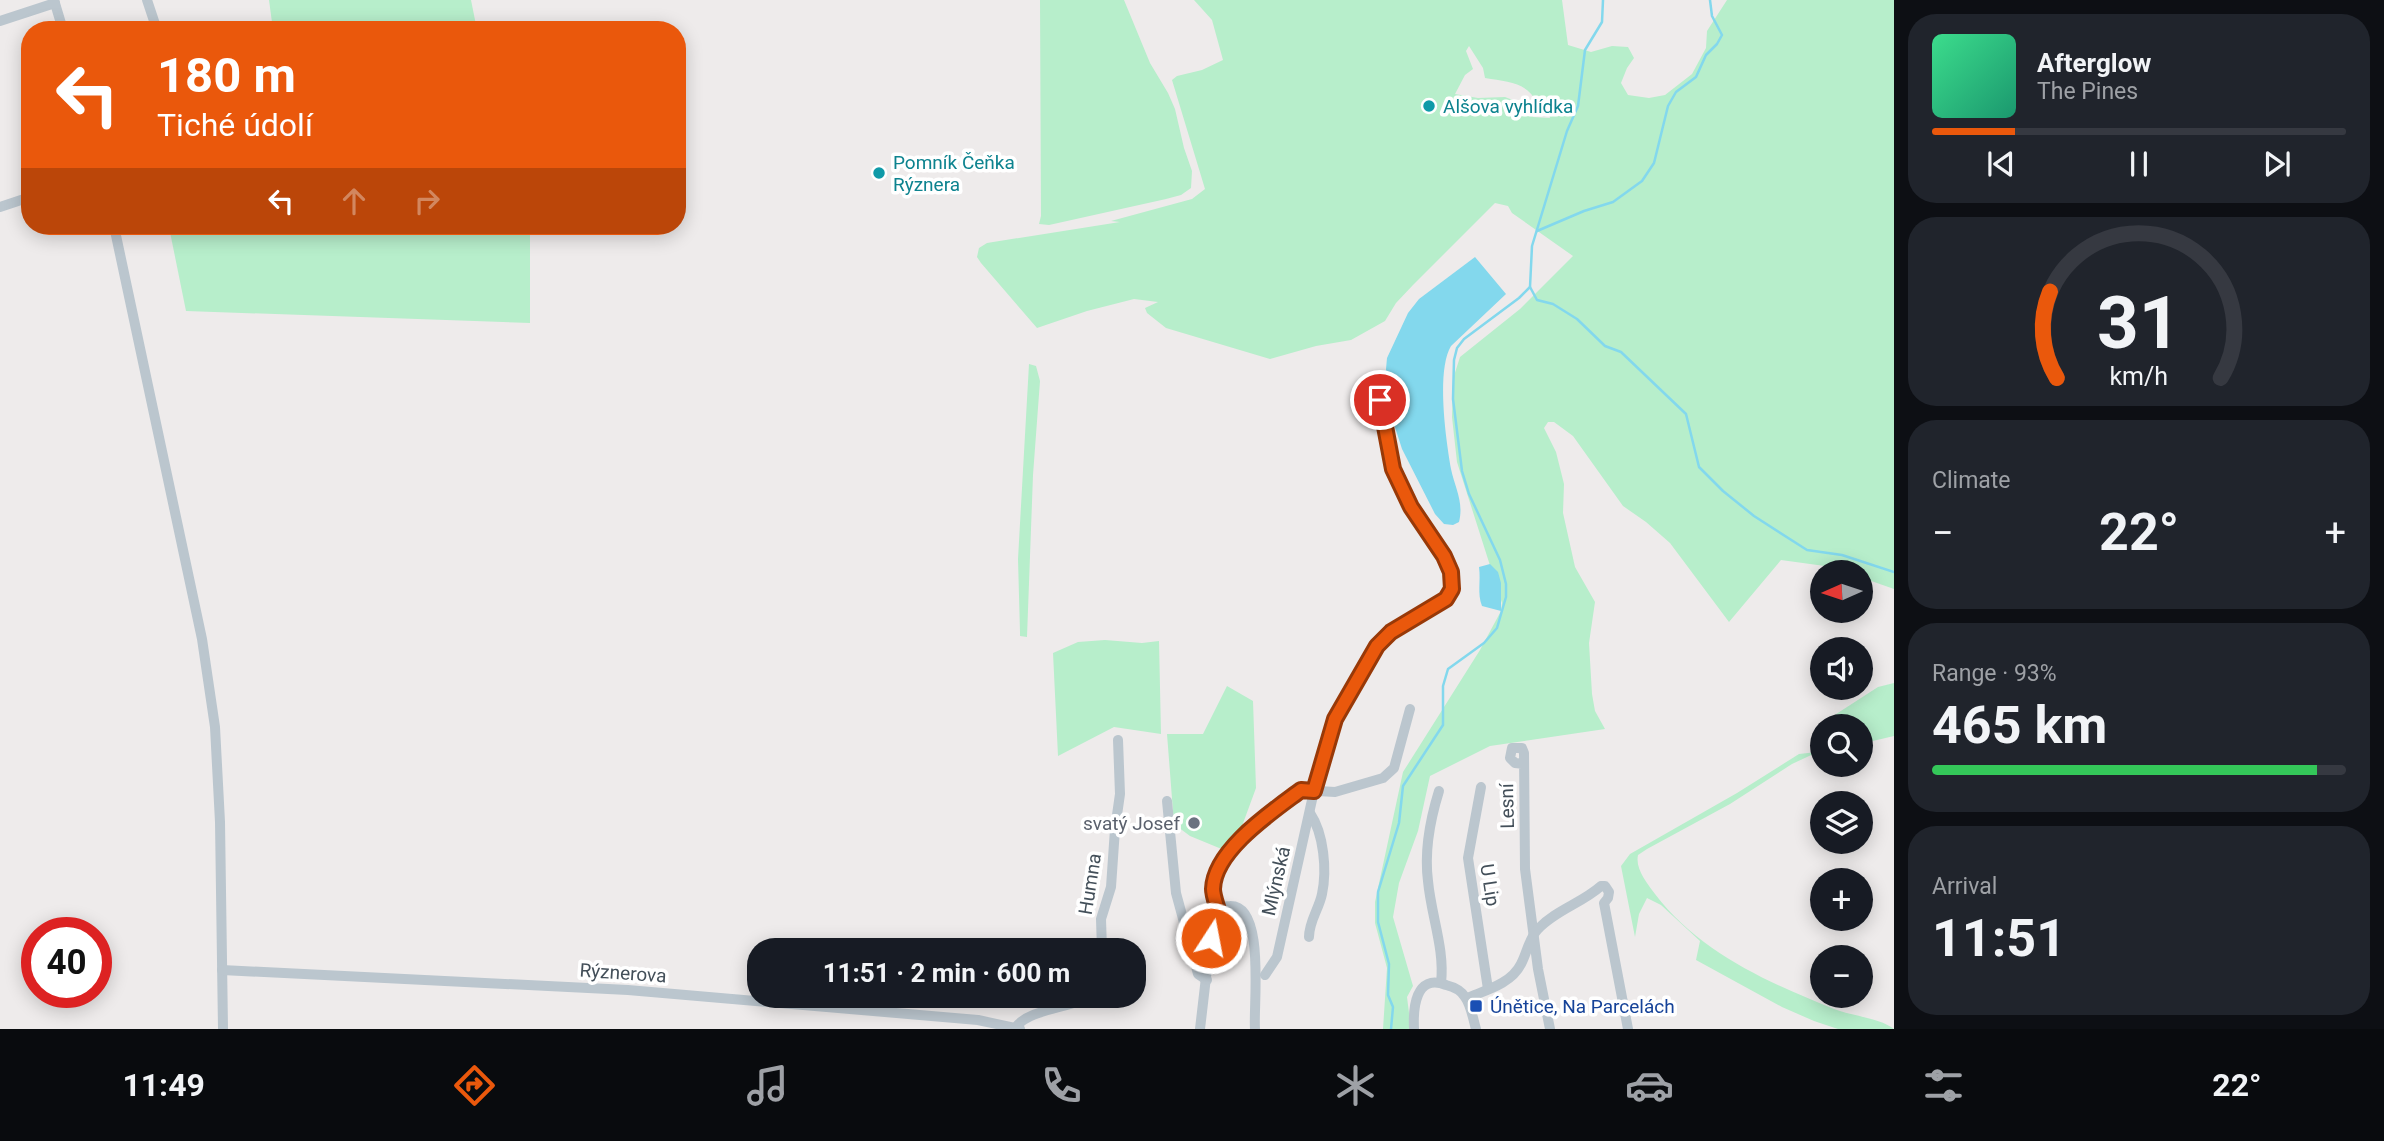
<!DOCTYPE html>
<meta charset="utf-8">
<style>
body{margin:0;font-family:Roboto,sans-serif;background:#20242c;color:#f1f3f6;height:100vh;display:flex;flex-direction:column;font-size:26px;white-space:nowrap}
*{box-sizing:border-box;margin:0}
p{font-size:23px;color:#9ea1a6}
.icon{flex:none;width:38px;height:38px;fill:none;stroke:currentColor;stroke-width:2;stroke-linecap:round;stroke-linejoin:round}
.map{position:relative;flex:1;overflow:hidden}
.panel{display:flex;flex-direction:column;gap:14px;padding:14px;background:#0d0f14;width:490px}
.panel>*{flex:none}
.banner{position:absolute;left:21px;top:21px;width:665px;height:214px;border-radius:28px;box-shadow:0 4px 18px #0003;background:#ea580c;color:#fff;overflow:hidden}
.needle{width:46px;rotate:267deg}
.controls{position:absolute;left:1810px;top:560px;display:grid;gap:14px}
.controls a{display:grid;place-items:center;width:63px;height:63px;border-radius:50%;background:#171b24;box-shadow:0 4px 18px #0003;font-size:35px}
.speed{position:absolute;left:21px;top:917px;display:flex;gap:14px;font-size:35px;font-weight:700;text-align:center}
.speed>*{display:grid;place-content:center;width:91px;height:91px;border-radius:50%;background:#171b24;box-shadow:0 4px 18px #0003;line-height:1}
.speed .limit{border:10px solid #d22;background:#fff;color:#111}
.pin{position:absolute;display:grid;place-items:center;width:60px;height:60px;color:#fff;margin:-30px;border:4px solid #fff;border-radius:50%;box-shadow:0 2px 7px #0007}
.me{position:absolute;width:77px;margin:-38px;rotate:11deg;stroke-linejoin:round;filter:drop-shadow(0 0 5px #0008)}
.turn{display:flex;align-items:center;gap:24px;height:147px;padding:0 21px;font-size:32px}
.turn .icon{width:91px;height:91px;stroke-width:2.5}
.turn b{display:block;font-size:49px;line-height:60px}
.lanes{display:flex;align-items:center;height:66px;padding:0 21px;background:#0003;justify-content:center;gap:35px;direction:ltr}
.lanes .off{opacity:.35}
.big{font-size:52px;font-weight:700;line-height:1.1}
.panel .widget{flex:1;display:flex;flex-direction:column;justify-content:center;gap:10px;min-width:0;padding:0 24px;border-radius:28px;background:#20242c}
.panel .dial{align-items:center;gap:0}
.dial svg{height:182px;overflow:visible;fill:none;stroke:#363941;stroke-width:7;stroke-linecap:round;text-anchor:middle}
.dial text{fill:#f1f3f6;stroke:none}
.song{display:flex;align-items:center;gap:21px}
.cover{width:84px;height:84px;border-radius:10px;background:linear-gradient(135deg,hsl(150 70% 55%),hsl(160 70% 35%))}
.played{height:7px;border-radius:4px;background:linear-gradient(90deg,#ea580c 20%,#363941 20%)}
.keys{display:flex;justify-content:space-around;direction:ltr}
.heat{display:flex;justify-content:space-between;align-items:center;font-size:38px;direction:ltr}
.charge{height:10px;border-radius:5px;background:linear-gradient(90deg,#34c759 93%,#363941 0)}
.trip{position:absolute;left:747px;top:938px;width:399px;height:70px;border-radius:28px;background:#171b24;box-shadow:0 4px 18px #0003;font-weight:700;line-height:70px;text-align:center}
.dock{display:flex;height:112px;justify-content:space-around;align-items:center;background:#090b0e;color:#9ea1a6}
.dock .icon{width:49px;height:49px}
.dock .selected{color:#ea580c}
.dock b{font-size:32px;color:#f1f3f6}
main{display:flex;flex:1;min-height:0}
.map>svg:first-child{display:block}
.green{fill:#b7eecb;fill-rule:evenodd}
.water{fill:#83d8ed}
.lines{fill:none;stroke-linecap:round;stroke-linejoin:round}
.stream{stroke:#83d8ed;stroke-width:2.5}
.minor{stroke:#bbc6ce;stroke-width:10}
.route-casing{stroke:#983908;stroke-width:18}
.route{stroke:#ea580c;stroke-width:12}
.culture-dot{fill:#0f9aa8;stroke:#fff;stroke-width:2.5}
.worship-dot{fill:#6b7280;stroke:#fff;stroke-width:2.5}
.transit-dot{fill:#1a4fb4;stroke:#fff;stroke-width:2.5}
.labels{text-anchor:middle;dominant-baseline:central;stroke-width:7;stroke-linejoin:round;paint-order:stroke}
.culture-label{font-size:19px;fill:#0d838f;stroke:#fff;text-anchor:start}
.street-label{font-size:19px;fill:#434f59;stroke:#fff}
.worship-label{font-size:19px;fill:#5b616d;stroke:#fff;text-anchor:end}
.transit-label{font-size:19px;fill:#164399;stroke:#fff;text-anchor:start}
</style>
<main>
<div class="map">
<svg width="1894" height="1029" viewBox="0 0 1894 1029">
<rect width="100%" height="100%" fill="#eeebeb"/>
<g class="green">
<path d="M269,0H471L477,30H273Z"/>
<path d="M1040,0H1124L1150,63L1168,93L1175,109L1184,148L1192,171L1191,188L1181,195L1166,199L1049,225L1039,224L1041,216Z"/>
<path d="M1194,0H1562L1568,45L1591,52L1612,46L1628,47L1634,58L1627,68L1621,83L1628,95L1649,98L1665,95L1692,74L1706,48L1707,31L1727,0H1894V589L1860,577V572H1847L1832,567L1781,560L1729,622L1670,543L1646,522L1623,506L1573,436L1554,422H1548L1544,428L1556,452L1564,484L1563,513L1575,567L1595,602L1589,643L1592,694L1595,711L1605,729L1490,746L1430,776L1418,831L1399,883L1393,917L1413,986L1407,997L1411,1029H1383L1387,968L1375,923V902L1403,772L1480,650L1501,611L1502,603L1457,462L1452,417L1453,379L1460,357L1520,309L1573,256L1512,213L1508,206L1495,203L1413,285L1396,303L1385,321L1351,340L1316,346L1270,359L1166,328L1147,313L1145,308L1158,302L1134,299L1087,311L1037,328L981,263L977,257L979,248L987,243L1120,222L1111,221L1192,199L1205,189L1172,80L1177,76L1202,70L1223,60L1212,20ZM1469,46L1483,68L1485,78C1507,82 1525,81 1537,102C1546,104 1548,109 1550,118L1533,117L1523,104L1505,97L1478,98L1455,94L1465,75L1473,69L1466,51Z"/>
<path d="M218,226H530V323L186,311L170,232Z"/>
<path d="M1029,364L1036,366L1040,381L1033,475L1027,637L1020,636V632L1018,559Z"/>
<path d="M1105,640L1142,643L1159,641L1161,734L1114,727L1058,756L1053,653L1078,642Z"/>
<path d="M1894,683V736L1860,744V726H1825L1830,718L1878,687Z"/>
<path d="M1227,686L1253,701L1256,788L1238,837L1224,850L1190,836L1174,824L1167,734H1203Z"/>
<path d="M1822,734V750L1792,764L1730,804L1647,849L1638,855C1635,869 1647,883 1655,894C1699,952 1767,982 1834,1009C1852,1016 1880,1018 1894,1029H1838L1814,1021L1782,1007L1696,960L1700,941L1661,905L1647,898L1639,914L1635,937L1621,866L1630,854L1737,793L1799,754L1817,752V743Z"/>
</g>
<g class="water">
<path d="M1475,257L1506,294L1451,346C1436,371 1446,440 1451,469C1455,488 1464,502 1459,522L1453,525L1444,524L1435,514L1402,449L1385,396V380L1387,358L1408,313L1419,299Z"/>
<path d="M1490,564L1498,572L1501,583V611L1482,606C1477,593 1481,581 1479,567Z"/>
</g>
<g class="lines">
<g class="stream">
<path d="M1537,231L1584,211L1613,202L1642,181L1654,163L1668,106L1676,92L1696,77L1706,55L1717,44L1722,35L1712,16L1710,0"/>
<path d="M1530,287L1537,300L1553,304L1577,319L1605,346L1621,352L1686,414L1699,467L1723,491L1754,516L1807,550L1842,555L1894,572"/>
<path d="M1391,1029L1393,1007L1388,995L1389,964L1378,922V892L1399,823L1403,786L1443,725V686L1448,669L1484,643L1497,628L1506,597V584L1500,560L1469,494L1462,471L1453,399L1454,360L1457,348L1464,339L1519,298L1530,287L1532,246L1567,131L1578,106L1585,50L1602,22L1603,0"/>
</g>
<g class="minor">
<path d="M54,0L63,30"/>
<path d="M147,0L157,30"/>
<path d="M0,21L55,3"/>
<path d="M0,207L30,197"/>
<path d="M114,226L202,639L215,727L220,822L223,1029"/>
<path d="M1524,764L1515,763L1510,758L1512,748H1522L1524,753L1525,869L1538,969L1550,1029"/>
<path d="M1481,787L1468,858L1488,989"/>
<path d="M1439,791C1430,820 1424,850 1428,881C1431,915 1445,949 1441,983"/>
<path d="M1167,801L1176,893L1198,974L1207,980"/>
<path d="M1218,910C1216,903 1213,895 1213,889C1214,850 1273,811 1301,790L1335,792L1383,778L1394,768L1410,709"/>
<path d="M1309,937C1309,921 1319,909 1322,894C1327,870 1324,834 1310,813"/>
<path d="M1102,950L1101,919L1111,887L1115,829L1120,794L1118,740"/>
<path d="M222,970L628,990L978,1020L1020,1029"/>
<path d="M1265,975L1277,957L1318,773L1334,719L1377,646L1390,632L1446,599L1452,589L1451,572L1444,556L1411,507L1393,469L1380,400"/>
<path d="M1467,998C1486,990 1511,984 1521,964C1527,953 1529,938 1538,929C1556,910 1582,903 1601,886H1605L1609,892L1608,898L1604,903L1628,1029"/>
<path d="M1016,1027C1029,1009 1071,1008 1091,996"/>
<path d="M1200,1029L1213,917C1216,910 1222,906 1230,906C1266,905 1253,1006 1255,1029"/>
<path d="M1414,1029C1413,1009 1415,973 1446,985C1454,987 1461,990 1465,997C1471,1005 1473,1019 1476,1029"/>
</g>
</g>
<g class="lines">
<g class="route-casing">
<path id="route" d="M1211,938L1213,917L1218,910C1216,903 1213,895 1213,889C1214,850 1273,811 1301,790L1314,791L1335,719L1377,646L1391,632L1446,599L1452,589L1451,572L1444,556L1411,507L1393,469L1380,400"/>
</g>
<use href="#route" class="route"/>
</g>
<g class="culture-dot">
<circle cx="1429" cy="106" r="7"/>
<circle cx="879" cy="173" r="7"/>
</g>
<circle class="worship-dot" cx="1194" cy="823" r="7"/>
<rect class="transit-dot" x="1469" y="999" width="14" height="14" rx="3.5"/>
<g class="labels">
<g class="culture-label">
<text x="1443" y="106">Alšova vyhlídka</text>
<text x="893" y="162">Pomník Čeňka<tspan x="893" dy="22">Rýznera</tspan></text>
</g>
<g class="street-label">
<text transform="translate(1507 806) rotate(-91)">Lesní</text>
<text transform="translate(1276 881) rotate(-77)">Mlýnská</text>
<text transform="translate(1090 884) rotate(-81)">Humna</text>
<text transform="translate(1490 885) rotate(81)">U Lip</text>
<text transform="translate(623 973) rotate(4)">Rýznerova</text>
</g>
<g class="worship-label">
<text x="1180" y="823">svatý Josef</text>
</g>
<g class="transit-label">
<text x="1490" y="1006">Únětice, Na Parcelách</text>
</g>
</g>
</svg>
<div class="controls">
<a><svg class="needle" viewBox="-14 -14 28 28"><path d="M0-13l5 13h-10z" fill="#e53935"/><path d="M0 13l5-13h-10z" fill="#9ea1a6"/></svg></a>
<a><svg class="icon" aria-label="sound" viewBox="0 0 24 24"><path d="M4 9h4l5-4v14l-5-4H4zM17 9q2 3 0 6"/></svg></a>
<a><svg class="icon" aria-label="search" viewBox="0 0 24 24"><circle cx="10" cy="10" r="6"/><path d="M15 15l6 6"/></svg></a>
<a><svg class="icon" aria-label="layers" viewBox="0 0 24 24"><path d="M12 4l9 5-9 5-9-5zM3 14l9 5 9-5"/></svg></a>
<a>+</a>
<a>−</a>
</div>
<div class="speed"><div class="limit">40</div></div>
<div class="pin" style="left:1380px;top:400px;background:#d93025"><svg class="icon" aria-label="arrive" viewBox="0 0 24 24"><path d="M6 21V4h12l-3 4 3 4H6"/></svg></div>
<svg class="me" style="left:1211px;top:938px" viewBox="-20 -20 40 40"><circle r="17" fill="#ea580c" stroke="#fff" stroke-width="3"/><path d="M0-11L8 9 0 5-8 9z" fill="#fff"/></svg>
<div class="trip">11:51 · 2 min · 600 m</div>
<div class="banner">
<div class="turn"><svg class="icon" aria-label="left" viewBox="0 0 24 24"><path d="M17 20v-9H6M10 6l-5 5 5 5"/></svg><div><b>180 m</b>Tiché údolí</div></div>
<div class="lanes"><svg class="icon" aria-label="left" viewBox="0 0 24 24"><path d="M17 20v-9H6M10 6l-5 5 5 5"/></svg><svg class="icon off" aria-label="ahead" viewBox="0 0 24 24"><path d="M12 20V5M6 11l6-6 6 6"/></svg><svg class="icon off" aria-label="right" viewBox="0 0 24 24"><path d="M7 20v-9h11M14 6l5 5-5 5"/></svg></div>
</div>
</div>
<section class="panel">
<div class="widget">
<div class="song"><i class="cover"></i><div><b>Afterglow</b><p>The Pines</p></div></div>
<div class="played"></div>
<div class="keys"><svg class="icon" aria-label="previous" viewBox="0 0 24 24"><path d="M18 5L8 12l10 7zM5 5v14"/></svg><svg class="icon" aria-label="pause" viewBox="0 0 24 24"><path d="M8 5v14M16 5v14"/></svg><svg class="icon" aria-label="next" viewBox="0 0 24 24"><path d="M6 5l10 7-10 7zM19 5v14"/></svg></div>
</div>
<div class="widget dial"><svg viewBox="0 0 100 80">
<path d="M14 69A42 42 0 1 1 86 69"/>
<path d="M14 69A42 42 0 0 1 11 31" stroke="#ea580c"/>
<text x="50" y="56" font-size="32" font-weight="700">31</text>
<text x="50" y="72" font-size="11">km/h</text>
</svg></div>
<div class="widget"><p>Climate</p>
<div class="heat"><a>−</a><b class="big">22°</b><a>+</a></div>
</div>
<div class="widget"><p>Range · 93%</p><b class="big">465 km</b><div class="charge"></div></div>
<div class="widget"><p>Arrival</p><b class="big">11:51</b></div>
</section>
</main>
<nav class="dock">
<b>11:49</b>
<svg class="icon selected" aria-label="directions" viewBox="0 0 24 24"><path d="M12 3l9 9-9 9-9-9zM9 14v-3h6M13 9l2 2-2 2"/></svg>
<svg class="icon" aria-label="music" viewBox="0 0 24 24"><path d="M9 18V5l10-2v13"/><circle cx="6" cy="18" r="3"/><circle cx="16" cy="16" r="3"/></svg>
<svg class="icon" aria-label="phone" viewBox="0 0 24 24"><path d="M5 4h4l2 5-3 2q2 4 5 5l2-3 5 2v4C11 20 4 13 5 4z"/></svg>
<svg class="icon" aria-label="climate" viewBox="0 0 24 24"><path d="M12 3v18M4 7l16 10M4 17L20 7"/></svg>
<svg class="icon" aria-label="car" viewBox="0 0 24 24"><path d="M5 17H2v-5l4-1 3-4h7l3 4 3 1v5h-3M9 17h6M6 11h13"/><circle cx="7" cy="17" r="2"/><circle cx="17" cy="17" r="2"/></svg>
<svg class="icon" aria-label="filters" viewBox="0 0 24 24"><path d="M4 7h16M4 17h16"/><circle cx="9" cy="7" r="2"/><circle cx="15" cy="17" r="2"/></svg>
<b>22°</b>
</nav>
